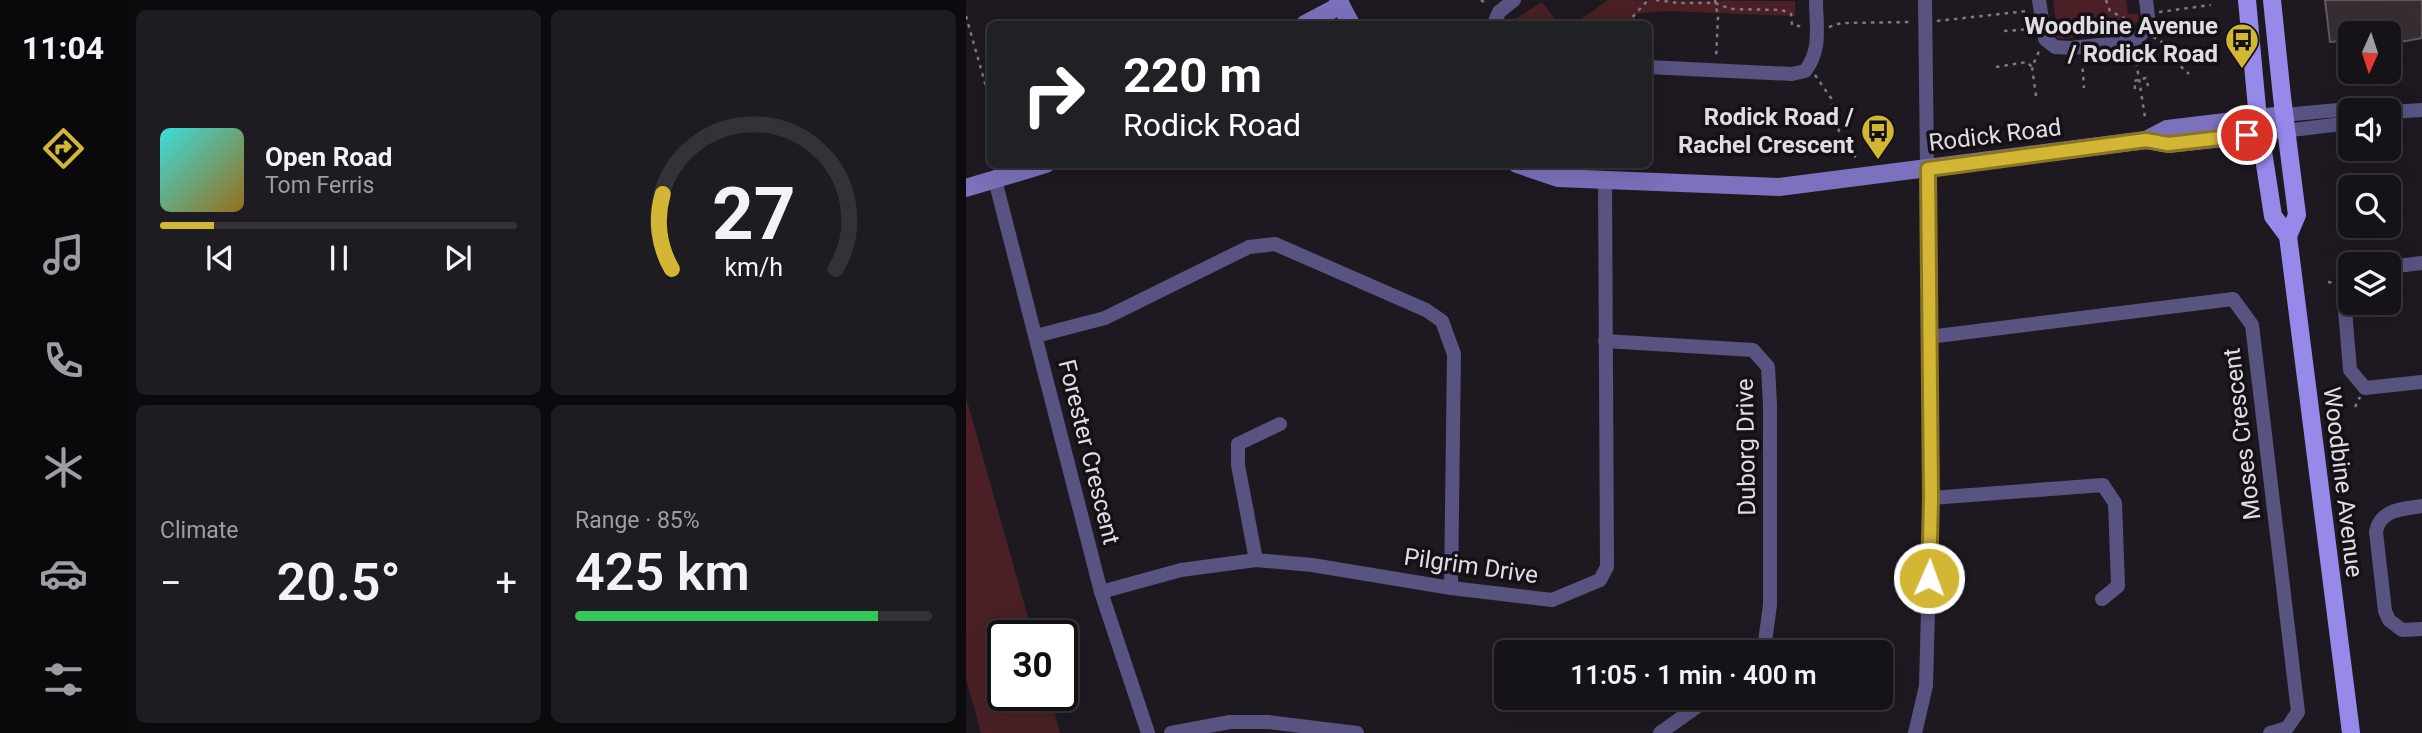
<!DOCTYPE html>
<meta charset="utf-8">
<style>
body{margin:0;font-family:Roboto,sans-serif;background:#1f1c21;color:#f1f3f6;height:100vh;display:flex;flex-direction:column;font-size:26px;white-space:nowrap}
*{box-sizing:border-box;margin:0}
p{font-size:23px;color:#9e9ea2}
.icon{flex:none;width:38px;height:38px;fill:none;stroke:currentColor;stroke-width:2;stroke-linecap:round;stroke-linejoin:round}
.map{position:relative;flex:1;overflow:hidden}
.drawer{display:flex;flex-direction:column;gap:10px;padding:10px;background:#0c0a0d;width:840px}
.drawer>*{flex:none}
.guide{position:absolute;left:21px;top:21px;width:665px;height:147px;border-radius:10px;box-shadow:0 7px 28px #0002,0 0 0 2px #353237;background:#202124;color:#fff;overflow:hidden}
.needle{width:46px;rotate:183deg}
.fabs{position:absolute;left:1372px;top:21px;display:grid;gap:14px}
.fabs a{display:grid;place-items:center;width:63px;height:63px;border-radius:10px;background:#161318;box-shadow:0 7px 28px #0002,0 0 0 2px #353237;font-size:35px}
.speed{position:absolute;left:21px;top:620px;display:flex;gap:14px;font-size:35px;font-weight:700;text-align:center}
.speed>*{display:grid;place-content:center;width:91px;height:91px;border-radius:50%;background:#161318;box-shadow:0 7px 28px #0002,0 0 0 2px #353237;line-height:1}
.speed .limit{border:4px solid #111;border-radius:10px;background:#fff;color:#111}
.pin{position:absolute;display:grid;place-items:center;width:60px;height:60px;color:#fff;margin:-30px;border:4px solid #fff;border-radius:50%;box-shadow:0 2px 7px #0007}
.me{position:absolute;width:77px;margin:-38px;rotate:2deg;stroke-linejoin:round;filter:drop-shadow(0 0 5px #0008)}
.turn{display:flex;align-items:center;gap:24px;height:147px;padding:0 21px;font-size:32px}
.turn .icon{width:91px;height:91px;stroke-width:2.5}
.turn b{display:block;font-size:49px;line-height:60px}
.big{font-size:52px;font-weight:600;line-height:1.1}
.drawer .tile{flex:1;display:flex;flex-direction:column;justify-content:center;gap:10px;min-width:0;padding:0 24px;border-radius:10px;background:#1f1c21}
.drawer .dial{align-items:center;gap:0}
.dial svg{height:182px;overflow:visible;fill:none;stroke:#353237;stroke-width:7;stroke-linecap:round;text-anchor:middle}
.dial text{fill:#f1f3f6;stroke:none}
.song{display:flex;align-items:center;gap:21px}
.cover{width:84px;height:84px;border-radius:10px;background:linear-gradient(135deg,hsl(180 70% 55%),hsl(40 70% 35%))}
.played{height:7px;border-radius:4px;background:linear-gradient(90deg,#d4b635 15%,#353237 15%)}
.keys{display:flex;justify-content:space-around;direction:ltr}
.heat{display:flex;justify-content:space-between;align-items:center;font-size:38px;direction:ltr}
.charge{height:10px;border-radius:5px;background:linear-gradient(90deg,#34c759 85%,#353237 0)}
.drawer .tiles{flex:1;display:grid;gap:10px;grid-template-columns:repeat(2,1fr)}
.trip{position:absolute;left:528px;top:640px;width:399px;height:70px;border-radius:10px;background:#161318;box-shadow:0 7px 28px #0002,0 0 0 2px #353237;font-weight:600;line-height:70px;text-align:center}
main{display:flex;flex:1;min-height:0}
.tabs{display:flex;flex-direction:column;width:126px;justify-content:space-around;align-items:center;background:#09080a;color:#9e9ea2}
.tabs .icon{width:49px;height:49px}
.tabs .selected{color:#d4b635}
.tabs b{font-size:32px;color:#f1f3f6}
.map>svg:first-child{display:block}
.green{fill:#4a1f26}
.building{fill:#362e32;stroke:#62595e;stroke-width:2}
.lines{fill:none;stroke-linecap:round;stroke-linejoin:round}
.path{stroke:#7d797f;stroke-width:2.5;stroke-dasharray:3.5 5;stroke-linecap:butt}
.street{stroke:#585381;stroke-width:14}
.secondary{stroke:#7b71bc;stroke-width:18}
.primary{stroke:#9689ea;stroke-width:18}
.route-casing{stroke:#8a7622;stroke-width:18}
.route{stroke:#d4b635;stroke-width:12}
.labels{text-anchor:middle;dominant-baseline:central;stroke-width:7;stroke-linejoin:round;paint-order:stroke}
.poi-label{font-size:24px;font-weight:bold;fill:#e0dde2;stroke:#141016;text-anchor:end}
.street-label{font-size:24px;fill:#e0dde2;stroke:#141016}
</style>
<main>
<nav class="tabs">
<b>11:04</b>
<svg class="icon selected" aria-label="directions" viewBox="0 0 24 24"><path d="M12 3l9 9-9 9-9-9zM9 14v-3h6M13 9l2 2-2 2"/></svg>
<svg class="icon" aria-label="music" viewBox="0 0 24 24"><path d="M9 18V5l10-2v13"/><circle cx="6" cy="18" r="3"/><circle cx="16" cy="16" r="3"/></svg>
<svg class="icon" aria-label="phone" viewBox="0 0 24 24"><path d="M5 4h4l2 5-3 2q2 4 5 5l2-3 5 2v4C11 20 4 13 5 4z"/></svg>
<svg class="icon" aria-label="climate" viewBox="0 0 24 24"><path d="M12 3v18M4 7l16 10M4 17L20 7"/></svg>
<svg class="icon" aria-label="car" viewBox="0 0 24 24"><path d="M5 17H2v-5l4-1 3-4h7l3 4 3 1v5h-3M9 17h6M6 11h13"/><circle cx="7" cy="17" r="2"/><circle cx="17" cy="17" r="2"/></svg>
<svg class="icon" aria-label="filters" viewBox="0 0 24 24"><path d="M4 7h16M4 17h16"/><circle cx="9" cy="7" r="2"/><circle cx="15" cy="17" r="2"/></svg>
</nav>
<section class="drawer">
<div class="tiles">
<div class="tile">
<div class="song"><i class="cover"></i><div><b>Open Road</b><p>Tom Ferris</p></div></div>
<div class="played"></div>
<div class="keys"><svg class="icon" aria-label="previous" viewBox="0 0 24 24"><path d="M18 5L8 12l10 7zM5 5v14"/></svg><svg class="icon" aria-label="pause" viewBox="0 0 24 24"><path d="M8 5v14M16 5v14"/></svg><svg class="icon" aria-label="next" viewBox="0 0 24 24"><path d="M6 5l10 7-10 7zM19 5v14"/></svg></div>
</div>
<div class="tile dial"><svg viewBox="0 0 100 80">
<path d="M14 69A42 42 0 1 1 86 69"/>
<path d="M14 69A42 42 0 0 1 10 36" stroke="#d4b635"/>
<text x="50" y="56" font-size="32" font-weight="700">27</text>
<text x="50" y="72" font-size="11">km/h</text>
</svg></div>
<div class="tile"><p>Climate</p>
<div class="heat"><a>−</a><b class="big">20.5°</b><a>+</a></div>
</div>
<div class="tile"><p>Range · 85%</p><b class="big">425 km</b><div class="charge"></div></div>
</div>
</section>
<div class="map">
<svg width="1456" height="733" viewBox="0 0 1456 733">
<rect width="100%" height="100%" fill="#1e1920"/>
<g class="green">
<path d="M642,0L829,1V16L700,11L669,14L668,24H608Z"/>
<path d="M1087,0H1160L1162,14H1172V21L1165,29L1163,21L1106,27L1107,38L1094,39L1083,32L1081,23H1090Z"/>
<path d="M576,2L593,24H541Z"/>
<path d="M0,397L67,635H37V695H84L94,733H15L0,679Z"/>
</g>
<path class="building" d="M1359,0H1456V38L1434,42L1435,47L1423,49V33H1384V48L1375,49L1374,41L1364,42Z"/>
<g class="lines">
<g class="path">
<path d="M515,0L522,5"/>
<path d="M690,0L713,3H749L765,9L816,10L825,14L826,25L839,27"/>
<path d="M749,0L752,17L750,59"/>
<path d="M1140,0L1144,11L1160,19L1161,28"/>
<path d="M1193,12L1245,5"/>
<path d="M0,16L24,101"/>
<path d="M971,21L1061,11"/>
<path d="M631,24L663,21"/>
<path d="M663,24V21L682,0"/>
<path d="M863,27L875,23L946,22"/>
<path d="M1038,31L1066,29"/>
<path d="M1187,37L1196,42L1197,50L1223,74"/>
<path d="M1202,52L1220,50"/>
<path d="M1169,54L1179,117"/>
<path d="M1116,60L1118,88"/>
<path d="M1030,67L1061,62L1066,67"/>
<path d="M849,75L865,98L877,148L890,157"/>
<path d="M1169,89L1168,81L1180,78L1182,86"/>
<path d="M1070,96L1066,67L1074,49"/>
<path d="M1362,282L1370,283"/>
<path d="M1389,407L1394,397"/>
</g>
<g class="street">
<path d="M1073,0L1079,39L1089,47L1104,48L1163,42L1173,37L1183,24L1180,0"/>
<path d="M528,24L533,12L548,0"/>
<path d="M682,67L826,74L839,71C856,50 850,26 850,0"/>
<path d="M1423,112L1456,110"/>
<path d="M1318,115L1383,109L1388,110"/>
<path d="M1294,134L1384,123"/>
<path d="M29,180L135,592L182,733"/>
<path d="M1423,267L1456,263"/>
<path d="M1384,283L1378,298L1384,370L1399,388L1456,382"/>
<path d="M70,336L139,318L283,247L309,244L460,310L476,321L488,354L485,588"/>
<path d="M963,337L1267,299L1286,325L1332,712L1321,728L1304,733"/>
<path d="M639,341L787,350L802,367L804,405V605L799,642L792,653"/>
<path d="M965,498L1137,485L1149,503L1152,586L1136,599"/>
<path d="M1456,506C1437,509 1414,509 1410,532L1419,611L1423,620L1436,630L1456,629"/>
<path d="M290,560L272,465V444L314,424"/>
<path d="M135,592L215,570L290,560L346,565L485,588L586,600L634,580L641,567L639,178"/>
<path d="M205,733L264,722H302L391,733"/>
<path d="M694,733L743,698"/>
<path d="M949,733L960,686L965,498L959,0"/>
</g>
<g class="secondary">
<path d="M372,0L385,24"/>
<path d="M339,24L375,5"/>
<path d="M1180,140L1201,129L1318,115"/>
<path d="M551,164L592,178L813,187L1180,140L1202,144L1294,134"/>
<path d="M0,188L80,164"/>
</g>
<g class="primary">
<path d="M1281,0L1292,119L1307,216L1322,236L1385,733"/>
<path d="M1306,0L1316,97L1331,215L1322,236"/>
</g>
</g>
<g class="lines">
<g class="route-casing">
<path id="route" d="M963,578L965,498L962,169L1180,140L1202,144L1281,135"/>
</g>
<use href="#route" class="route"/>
</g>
<defs>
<g id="bus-pin" transform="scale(1.75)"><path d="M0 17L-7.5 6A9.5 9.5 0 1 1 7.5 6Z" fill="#d4b635" stroke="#141016"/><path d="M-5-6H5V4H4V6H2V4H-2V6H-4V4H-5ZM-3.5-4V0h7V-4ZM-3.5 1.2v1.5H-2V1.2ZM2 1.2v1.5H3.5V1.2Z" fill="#111"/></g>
</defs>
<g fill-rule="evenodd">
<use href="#bus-pin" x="1276" y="40"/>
<use href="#bus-pin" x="912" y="131"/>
</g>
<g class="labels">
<g class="poi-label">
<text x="1252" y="26">Woodbine Avenue<tspan x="1252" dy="28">/ Rodick Road</tspan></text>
<text x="888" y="117">Rodick Road /<tspan x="888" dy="28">Rachel Crescent</tspan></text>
</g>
<g class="street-label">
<text transform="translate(1029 135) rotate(-7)">Rodick Road</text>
<text transform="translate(1276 434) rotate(-97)">Moses Crescent</text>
<text transform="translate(780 447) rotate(-91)">Duborg Drive</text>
<text transform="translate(123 452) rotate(76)">Forester Crescent</text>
<text transform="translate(1377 482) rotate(83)">Woodbine Avenue</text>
<text transform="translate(505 566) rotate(8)">Pilgrim Drive</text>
</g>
</g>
</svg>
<div class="fabs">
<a><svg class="needle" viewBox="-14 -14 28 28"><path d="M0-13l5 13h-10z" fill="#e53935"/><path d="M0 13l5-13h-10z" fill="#9e9ea2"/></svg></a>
<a><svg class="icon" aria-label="sound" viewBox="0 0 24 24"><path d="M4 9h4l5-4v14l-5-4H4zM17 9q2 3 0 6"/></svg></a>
<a><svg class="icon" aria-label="search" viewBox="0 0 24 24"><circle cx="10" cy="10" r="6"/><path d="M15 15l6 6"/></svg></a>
<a><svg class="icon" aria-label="layers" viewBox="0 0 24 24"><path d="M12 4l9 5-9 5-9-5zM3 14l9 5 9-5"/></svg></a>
</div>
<div class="speed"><div class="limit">30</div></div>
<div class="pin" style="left:1281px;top:135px;background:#d93025"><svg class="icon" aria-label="arrive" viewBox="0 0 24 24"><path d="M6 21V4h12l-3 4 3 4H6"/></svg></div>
<svg class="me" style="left:963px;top:578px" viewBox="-20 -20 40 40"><circle r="17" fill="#d4b635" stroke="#fff" stroke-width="3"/><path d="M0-11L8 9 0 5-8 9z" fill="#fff"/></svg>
<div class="trip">11:05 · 1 min · 400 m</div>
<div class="guide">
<div class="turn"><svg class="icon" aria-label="right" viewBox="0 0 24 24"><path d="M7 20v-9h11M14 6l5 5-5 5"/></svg><div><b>220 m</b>Rodick Road</div></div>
</div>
</div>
</main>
